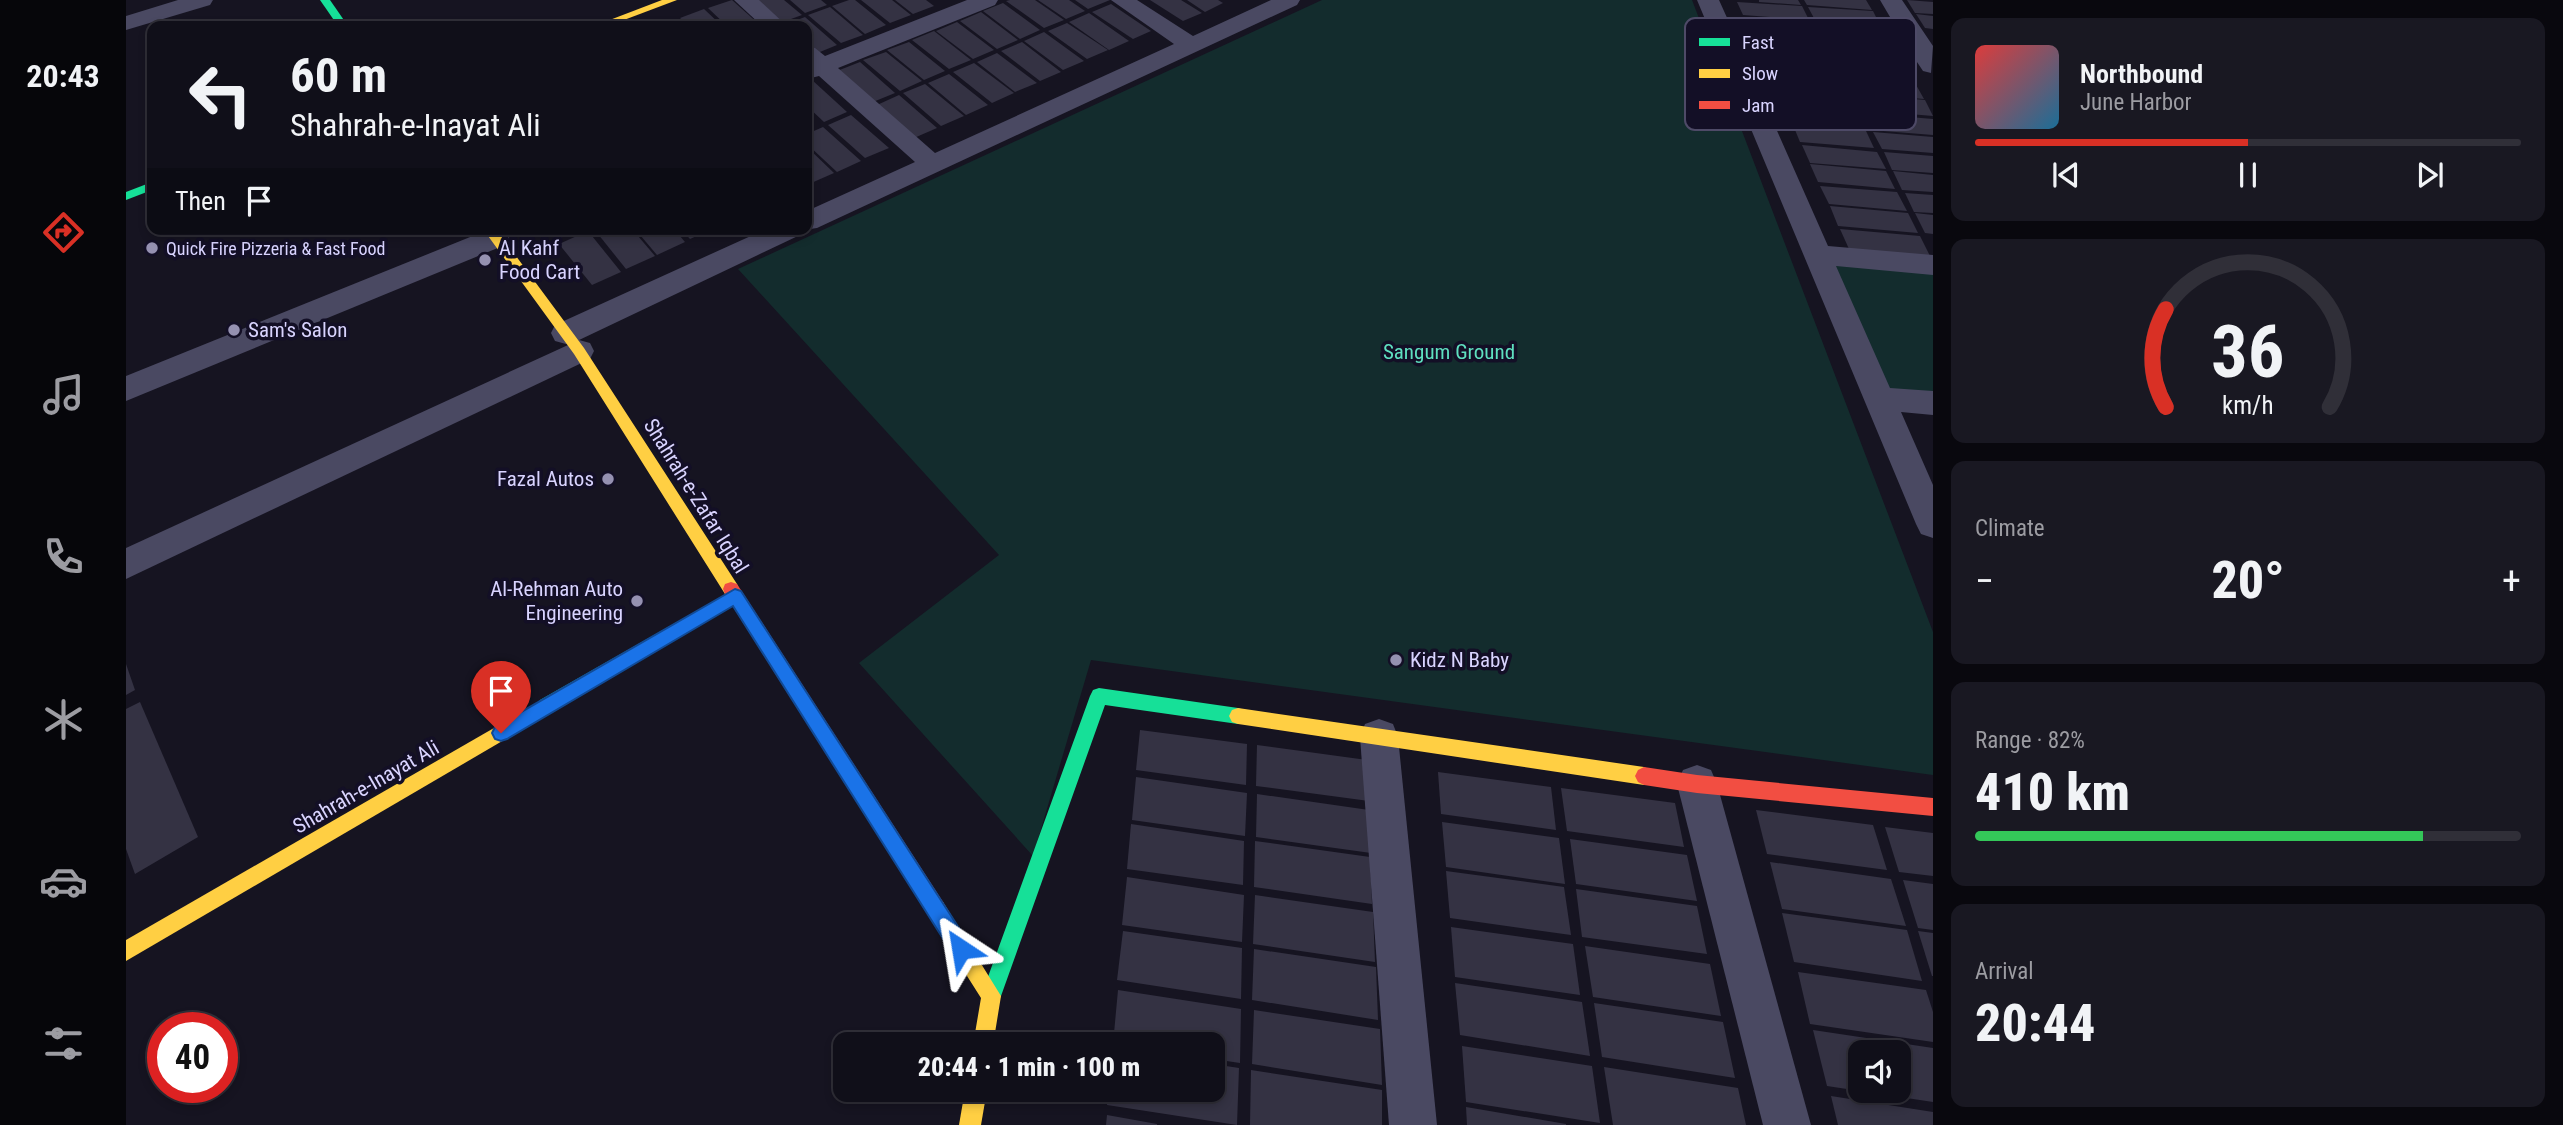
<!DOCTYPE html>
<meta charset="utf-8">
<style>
body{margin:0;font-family:"Roboto Condensed",sans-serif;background:#191822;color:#f1f3f6;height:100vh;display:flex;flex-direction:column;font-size:26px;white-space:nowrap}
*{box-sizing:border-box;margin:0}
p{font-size:23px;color:#9c9ca2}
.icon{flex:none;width:38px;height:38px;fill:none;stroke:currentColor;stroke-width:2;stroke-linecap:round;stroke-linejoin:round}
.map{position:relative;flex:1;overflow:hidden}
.panel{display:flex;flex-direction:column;gap:18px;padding:18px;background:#09080e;width:630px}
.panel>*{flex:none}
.top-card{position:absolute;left:21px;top:21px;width:665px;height:214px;border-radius:14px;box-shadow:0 4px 10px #0003,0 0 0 2px #302f38;background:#100f19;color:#f1f3f6;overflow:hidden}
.buttons{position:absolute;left:1722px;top:1040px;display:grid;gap:14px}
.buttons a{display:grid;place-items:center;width:63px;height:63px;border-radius:14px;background:#100f19;box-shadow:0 4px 10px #0003,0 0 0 2px #302f38;font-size:35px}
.speed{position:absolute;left:21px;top:1012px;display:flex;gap:14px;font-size:35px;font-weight:700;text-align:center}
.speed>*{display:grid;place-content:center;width:91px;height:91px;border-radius:50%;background:#100f19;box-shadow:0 4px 10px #0003,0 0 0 2px #302f38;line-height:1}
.speed .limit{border:10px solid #d22;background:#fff;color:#111}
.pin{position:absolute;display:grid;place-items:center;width:60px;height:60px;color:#fff;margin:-72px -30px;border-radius:50% 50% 50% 0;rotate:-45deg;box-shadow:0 0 7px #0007}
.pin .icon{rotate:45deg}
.me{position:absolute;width:77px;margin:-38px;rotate:327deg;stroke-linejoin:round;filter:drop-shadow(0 0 5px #0008)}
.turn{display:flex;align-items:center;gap:24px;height:147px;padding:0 28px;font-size:32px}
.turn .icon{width:91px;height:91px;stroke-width:2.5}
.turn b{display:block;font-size:49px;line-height:60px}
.then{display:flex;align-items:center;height:66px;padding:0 28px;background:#0003;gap:14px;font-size:26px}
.big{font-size:52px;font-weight:800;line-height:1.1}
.panel .card{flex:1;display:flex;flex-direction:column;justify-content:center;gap:10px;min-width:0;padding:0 24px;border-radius:14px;background:#191822}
.panel .dial{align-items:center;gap:0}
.dial svg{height:182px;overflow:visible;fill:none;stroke:#302f38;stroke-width:7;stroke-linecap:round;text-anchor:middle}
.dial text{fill:#f1f3f6;stroke:none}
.song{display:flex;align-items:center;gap:21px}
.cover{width:84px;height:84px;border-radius:10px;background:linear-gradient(135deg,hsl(0 70% 55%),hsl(200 70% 35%))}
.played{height:7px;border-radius:4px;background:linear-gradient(90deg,#d93025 50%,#302f38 50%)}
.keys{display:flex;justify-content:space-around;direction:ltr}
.heat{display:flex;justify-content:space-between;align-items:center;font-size:38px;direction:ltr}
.charge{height:10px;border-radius:5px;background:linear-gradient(90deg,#34c759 82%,#302f38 0)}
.trip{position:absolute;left:707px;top:1032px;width:392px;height:70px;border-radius:14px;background:#100f19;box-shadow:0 4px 10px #0003,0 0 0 2px #302f38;font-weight:800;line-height:70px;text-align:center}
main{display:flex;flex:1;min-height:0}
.tab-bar{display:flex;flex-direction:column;width:126px;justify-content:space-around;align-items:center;background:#06060a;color:#9c9ca2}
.tab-bar .icon{width:49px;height:49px}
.tab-bar .on{color:#d93025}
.tab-bar b{font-size:32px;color:#f1f3f6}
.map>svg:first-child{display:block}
.green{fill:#132c2d}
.building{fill:#343243}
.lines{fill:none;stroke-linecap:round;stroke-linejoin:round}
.street{fill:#4a4962;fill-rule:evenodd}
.fast{fill:#16e098;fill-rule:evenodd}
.slow{fill:#ffcf43;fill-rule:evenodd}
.jam{fill:#f24e42;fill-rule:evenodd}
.route{fill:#1a73e8;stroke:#114b97;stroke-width:2}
.poi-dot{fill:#9591b1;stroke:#130f26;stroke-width:2.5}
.labels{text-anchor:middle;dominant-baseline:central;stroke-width:7;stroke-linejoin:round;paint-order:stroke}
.far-poi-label{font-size:18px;fill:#d9d4ff;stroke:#130f26;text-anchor:start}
.poi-label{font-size:21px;fill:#d9d4ff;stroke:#130f26;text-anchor:start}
.park-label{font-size:21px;fill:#5fe0c0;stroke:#130f26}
.street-label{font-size:21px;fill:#d9d4ff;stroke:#130f26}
.key{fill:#130f26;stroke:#4e4a67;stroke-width:2}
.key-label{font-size:19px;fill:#d9d4ff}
</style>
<main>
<nav class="tab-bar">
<b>20:43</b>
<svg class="icon on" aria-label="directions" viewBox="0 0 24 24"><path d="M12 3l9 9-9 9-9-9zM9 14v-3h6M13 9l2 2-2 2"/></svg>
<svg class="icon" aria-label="music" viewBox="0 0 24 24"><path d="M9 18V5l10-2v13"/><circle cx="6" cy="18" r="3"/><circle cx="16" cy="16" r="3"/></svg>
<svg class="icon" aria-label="phone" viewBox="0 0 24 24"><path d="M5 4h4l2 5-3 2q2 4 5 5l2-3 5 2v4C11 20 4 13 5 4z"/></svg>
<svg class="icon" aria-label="climate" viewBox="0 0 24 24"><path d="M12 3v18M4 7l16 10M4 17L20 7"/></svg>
<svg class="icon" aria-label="car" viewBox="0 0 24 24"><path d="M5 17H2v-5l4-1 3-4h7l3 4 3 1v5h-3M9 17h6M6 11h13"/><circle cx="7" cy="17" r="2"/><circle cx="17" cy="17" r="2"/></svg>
<svg class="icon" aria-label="filters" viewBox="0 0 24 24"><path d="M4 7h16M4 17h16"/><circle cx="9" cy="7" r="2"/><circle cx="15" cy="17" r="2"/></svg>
</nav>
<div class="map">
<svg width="1807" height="1125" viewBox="0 0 1807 1125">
<rect width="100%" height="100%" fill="#161421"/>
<g class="green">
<path d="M1196,0H1566L1807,632V775L965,660L907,856L733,663L873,555L612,269Z"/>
<path d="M1691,255L1807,265V403L1753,399Z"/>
</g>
<g class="building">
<path d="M606,0L635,26H601L582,8Z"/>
<path d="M628,0H658L676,15L654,23Z"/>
<path d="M664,0H695L701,5L679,13Z"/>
<path d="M723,0H729L760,25L739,34L706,6Z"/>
<path d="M735,0H766L785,15L764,23Z"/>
<path d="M769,0H800L808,6L787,14Z"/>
<path d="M884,0H909L938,20L918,28L880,1Z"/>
<path d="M912,0H943L959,11L940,19Z"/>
<path d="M949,0H984L962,9Z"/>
<path d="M1024,0H1055L1076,13L1057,21Z"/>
<path d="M1061,0H1092L1097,3L1079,12Z"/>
<path d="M1633,0H1672L1675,5L1633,2Z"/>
<path d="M1678,0H1740L1746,10L1681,5Z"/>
<path d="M1781,0L1807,2V14L1789,13Z"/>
<path d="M1611,2L1676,6L1683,20L1617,15Z"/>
<path d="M877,3L914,30L894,39L857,11Z"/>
<path d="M985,4L1025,31L1007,39L966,12Z"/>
<path d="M704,7L737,35L715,43L682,15Z"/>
<path d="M1682,7L1747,11L1754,25L1689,20Z"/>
<path d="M578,9L596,26H563L554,18Z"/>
<path d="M855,12L892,40L871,49L834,21Z"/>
<path d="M963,13L1003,41L983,50L943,22Z"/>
<path d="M1790,14L1807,16V29L1799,28Z"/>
<path d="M679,17L711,45L689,54L681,46V26H655Z"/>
<path d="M1618,17L1684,22L1691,36L1624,31Z"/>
<path d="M831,22L868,50L847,59L810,31Z"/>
<path d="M941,23L982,50L961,59L922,31Z"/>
<path d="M808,31L845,60L823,69L786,40Z"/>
<path d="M918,32L958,61L937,70L898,41Z"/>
<path d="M783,42L819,71L798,80L761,50Z"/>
<path d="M896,42L935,72L914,81L875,51Z"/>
<path d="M760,52L796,81L774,91L737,60Z"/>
<path d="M871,53L911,83L889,92L851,62Z"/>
<path d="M734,62L769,93L747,102L711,71Z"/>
<path d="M848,63L888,93L866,103L827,72Z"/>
<path d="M823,74L862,105L840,115L802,83Z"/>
<path d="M1719,78L1789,83L1798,99L1727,93Z"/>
<path d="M686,80L721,112L698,122L681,106V82Z"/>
<path d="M799,84L838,116L815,126L777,93Z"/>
<path d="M1727,94L1799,100L1807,116L1735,110Z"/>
<path d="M773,95L811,128L788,138L751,105Z"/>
<path d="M1737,113L1807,119V135L1745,130Z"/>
<path d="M725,115L763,148L739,158L702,125Z"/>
<path d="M1667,125L1740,131L1748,148L1674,142Z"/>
<path d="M697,127L735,161L711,172L681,144V134Z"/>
<path d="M1747,132L1807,137V153L1756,149Z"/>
<path d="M1676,145L1751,152L1760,169L1684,163Z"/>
<path d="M681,147L708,173L683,184L681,182Z"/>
<path d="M1758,152L1807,156V173L1766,170Z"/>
<path d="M1684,164L1760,171L1769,189L1692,182Z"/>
<path d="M1767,171L1807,175V192L1776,190Z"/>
<path d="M1694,186L1771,192L1781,211L1703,204Z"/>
<path d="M1779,193L1807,195V213L1788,212Z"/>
<path d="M1704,206L1782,213L1792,233L1712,226Z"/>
<path d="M1789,213L1807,215V234L1799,233Z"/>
<path d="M421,229H454L430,240Z"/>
<path d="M468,229H506L529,256L500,269Z"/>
<path d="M509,229H548L559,242L531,255Z"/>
<path d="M555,229H586L564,239Z"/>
<path d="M1714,229L1794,236L1804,256L1723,249Z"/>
<path d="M462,231L495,272L466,285L433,244Z"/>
<path d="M0,664L9,690L0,695Z"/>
<path d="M14,702L72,837L9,874L0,849V709Z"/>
<path d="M1014,730L1121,744L1120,785L1010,770Z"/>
<path d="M1131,745L1241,760L1243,801L1130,786Z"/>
<path d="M1312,772L1425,787L1430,830L1315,814Z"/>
<path d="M1010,777L1121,793L1119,836L1006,820Z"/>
<path d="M1435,788L1549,803L1558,847L1441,831Z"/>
<path d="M1131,794L1243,810L1245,853L1130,837Z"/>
<path d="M1630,810L1747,825L1761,870L1641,854Z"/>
<path d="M1316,822L1433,838L1439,884L1320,867Z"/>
<path d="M1005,824L1118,841L1117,885L1001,869Z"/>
<path d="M1759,827L1807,833V876L1773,872Z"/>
<path d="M1444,839L1561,855L1571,901L1450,884Z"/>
<path d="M1129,841L1244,857L1246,904L1128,887Z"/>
<path d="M1644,862L1765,879L1780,926L1656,909Z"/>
<path d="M1320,871L1438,887L1445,935L1324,918Z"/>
<path d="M1001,877L1118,895L1116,942L996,925Z"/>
<path d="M1777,880L1807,884V930L1792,928Z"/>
<path d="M1450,889L1571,906L1581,954L1456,937Z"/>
<path d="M1129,895L1247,912L1249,962L1127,944Z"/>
<path d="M1656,913L1781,930L1796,981L1668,962Z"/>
<path d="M1325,927L1447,944L1454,995L1329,977Z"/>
<path d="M997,931L1116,948L1115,999L991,980Z"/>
<path d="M1792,931L1807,933V976H1806Z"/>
<path d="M1459,946L1584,964L1595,1016L1467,997Z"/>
<path d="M1128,949L1250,967L1252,1020L1126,1000Z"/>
<path d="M1672,972L1800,990L1807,1012V1042L1684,1024Z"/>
<path d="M1329,983L1456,1002L1464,1056L1334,1035Z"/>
<path d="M992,990L1115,1009L1114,1063L1087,1059V1045L987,1044Z"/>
<path d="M1468,1003L1597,1022L1609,1078L1476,1057Z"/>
<path d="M1128,1010L1254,1029L1256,1085L1126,1064Z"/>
<path d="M1687,1030L1807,1048V1102L1741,1092L1773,1090V1052H1734V1091L1701,1086Z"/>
<path d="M1336,1046L1466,1066L1474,1123L1340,1102Z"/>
<path d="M1087,1064L1113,1068L1111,1125L981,1105L982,1090H1087Z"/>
<path d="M1478,1067L1612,1088L1620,1125H1487Z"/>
<path d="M1125,1070L1256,1090V1125H1124Z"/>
<path d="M1705,1096L1807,1112V1125H1712Z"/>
<path d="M1340,1107L1440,1124V1125H1341Z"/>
<path d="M981,1115L1031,1124V1125H980Z"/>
</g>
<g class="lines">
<g class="street">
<path d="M52,0H87L84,5L0,30V16Z"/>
<path d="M608,0H633L661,26H636Z"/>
<path d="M841,0H872L869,5L712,68L809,153L1048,44L985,0H1011L1067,36L1145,0H1174L1171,5L691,228L677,230L674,235L451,341L440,344L429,341L425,333L429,325L640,229H681V211L789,162L693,76L681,79V46L689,48L699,56Z"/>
<path d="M1571,0H1593L1607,31L1780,44L1754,0H1776L1807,46L1805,73L1797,71L1789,59L1613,45L1702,246L1807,255V275L1710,266L1764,388L1807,391V415L1775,412L1807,485V538L1795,534L1790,524Z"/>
<path d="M371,229L379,231L383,238L379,245L0,401V376L359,231Z"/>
<path d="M453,340L464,343L468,351L464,359L0,579V548Z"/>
<path d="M1253,719L1267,724L1272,737L1311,1125H1263L1234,737L1239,724Z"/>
<path d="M1571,765L1585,770L1591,784L1685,1125H1637L1551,784L1557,770Z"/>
</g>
<g class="fast">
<path d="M194,0H204L222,26H212Z"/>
<path d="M26,182V190L0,200V192Z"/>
<path d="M609,589L615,591L617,596L615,601L426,712L420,714L414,712L411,706L414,700Z"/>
<path d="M973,688L1112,708L1118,710L1121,716L1118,722L1112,724L979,705L875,996L872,1003L865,1006L858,1003L855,996L964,696L967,690Z"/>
</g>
<g class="slow">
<path d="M536,0H551L482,26H468Z"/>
<path d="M357,229H370L458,348L611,584L613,589L611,594L605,596L599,594L448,354Z"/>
<path d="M420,698L426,700L429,706L426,712L0,961V940Z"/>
<path d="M1112,708L1518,767L1524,770L1527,776L1524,782L1518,785L1112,724L1106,722L1103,716L1106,710Z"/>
<path d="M810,899L817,902L875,996L867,1045H847L855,998L803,916L800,909L803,902Z"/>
<path d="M839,1090H861L855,1125H833Z"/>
</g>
<g class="jam">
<path d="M605,582L611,584L817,902L820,909L817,916L810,919L803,916L599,594L597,589L599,584Z"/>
<path d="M1518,767L1571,775L1807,798V816L1571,793L1518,785L1512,782L1509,776L1512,770Z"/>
</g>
</g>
<path class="route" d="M609,589L615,591L842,942L845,949L842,956L835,959L828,956L607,606L381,739L375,741L369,739L366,733L369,727Z"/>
<g class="poi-dot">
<circle cx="26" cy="248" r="7"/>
<circle cx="359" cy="260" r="7"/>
<circle cx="108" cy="330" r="7"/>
<circle cx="482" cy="479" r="7"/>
<circle cx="511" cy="601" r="7"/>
<circle cx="1270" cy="660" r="7"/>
</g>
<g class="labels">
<g class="far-poi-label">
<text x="40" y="248">Quick Fire Pizzeria &amp; Fast Food</text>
</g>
<g class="poi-label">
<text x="373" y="248">Al Kahf<tspan x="373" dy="24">Food Cart</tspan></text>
<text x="122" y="330">Sam's Salon</text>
<text x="468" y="479" text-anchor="end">Fazal Autos</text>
<text x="497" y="589" text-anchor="end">Al-Rehman Auto<tspan x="497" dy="24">Engineering</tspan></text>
<text x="1284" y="660">Kidz N Baby</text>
</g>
<g class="park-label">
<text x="1323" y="352">Sangum Ground</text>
</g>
<g class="street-label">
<text transform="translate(570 496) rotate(58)">Shahrah-e-Zafar Iqbal</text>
<text transform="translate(240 787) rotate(-30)">Shahrah-e-Inayat Ali</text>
</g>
</g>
<rect x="1559" y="18" width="231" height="112" rx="10" class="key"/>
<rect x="1573" y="38" width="31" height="8" fill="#16e098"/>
<rect x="1573" y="69" width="31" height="9" fill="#ffcf43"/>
<rect x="1573" y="101" width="31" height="8" fill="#f24e42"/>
<g class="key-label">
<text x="1616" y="49">Fast</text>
<text x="1616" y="80">Slow</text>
<text x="1616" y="112">Jam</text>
</g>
</svg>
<div class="buttons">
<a><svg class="icon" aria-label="sound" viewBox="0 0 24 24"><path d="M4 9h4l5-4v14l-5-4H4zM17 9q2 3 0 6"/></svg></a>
</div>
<div class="speed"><div class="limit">40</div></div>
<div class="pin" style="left:375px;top:733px;background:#d93025"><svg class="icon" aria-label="arrive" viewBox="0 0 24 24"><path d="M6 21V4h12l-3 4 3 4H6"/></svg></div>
<svg class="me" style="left:835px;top:949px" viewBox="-20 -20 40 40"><path d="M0-17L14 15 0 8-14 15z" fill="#1a73e8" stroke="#fff" stroke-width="4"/></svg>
<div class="trip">20:44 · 1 min · 100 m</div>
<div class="top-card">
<div class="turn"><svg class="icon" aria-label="left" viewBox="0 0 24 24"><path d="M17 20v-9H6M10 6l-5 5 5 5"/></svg><div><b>60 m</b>Shahrah-e-Inayat Ali</div></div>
<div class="then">Then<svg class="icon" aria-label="arrive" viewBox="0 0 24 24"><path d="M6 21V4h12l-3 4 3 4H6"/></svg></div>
</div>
</div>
<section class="panel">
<div class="card">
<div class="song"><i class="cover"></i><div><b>Northbound</b><p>June Harbor</p></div></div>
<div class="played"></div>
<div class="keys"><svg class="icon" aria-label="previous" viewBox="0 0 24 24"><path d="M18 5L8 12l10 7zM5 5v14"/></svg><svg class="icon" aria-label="pause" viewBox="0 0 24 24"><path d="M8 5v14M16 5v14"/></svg><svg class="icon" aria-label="next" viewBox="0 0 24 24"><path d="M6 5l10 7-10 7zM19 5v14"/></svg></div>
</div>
<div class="card dial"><svg viewBox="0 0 100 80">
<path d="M14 69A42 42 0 1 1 86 69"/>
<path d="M14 69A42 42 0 0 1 14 26" stroke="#d93025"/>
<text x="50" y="56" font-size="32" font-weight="700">36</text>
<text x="50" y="72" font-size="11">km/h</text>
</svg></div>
<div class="card"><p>Climate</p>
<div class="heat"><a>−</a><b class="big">20°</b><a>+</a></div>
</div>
<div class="card"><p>Range · 82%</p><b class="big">410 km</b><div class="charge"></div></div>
<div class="card"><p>Arrival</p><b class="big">20:44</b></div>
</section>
</main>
